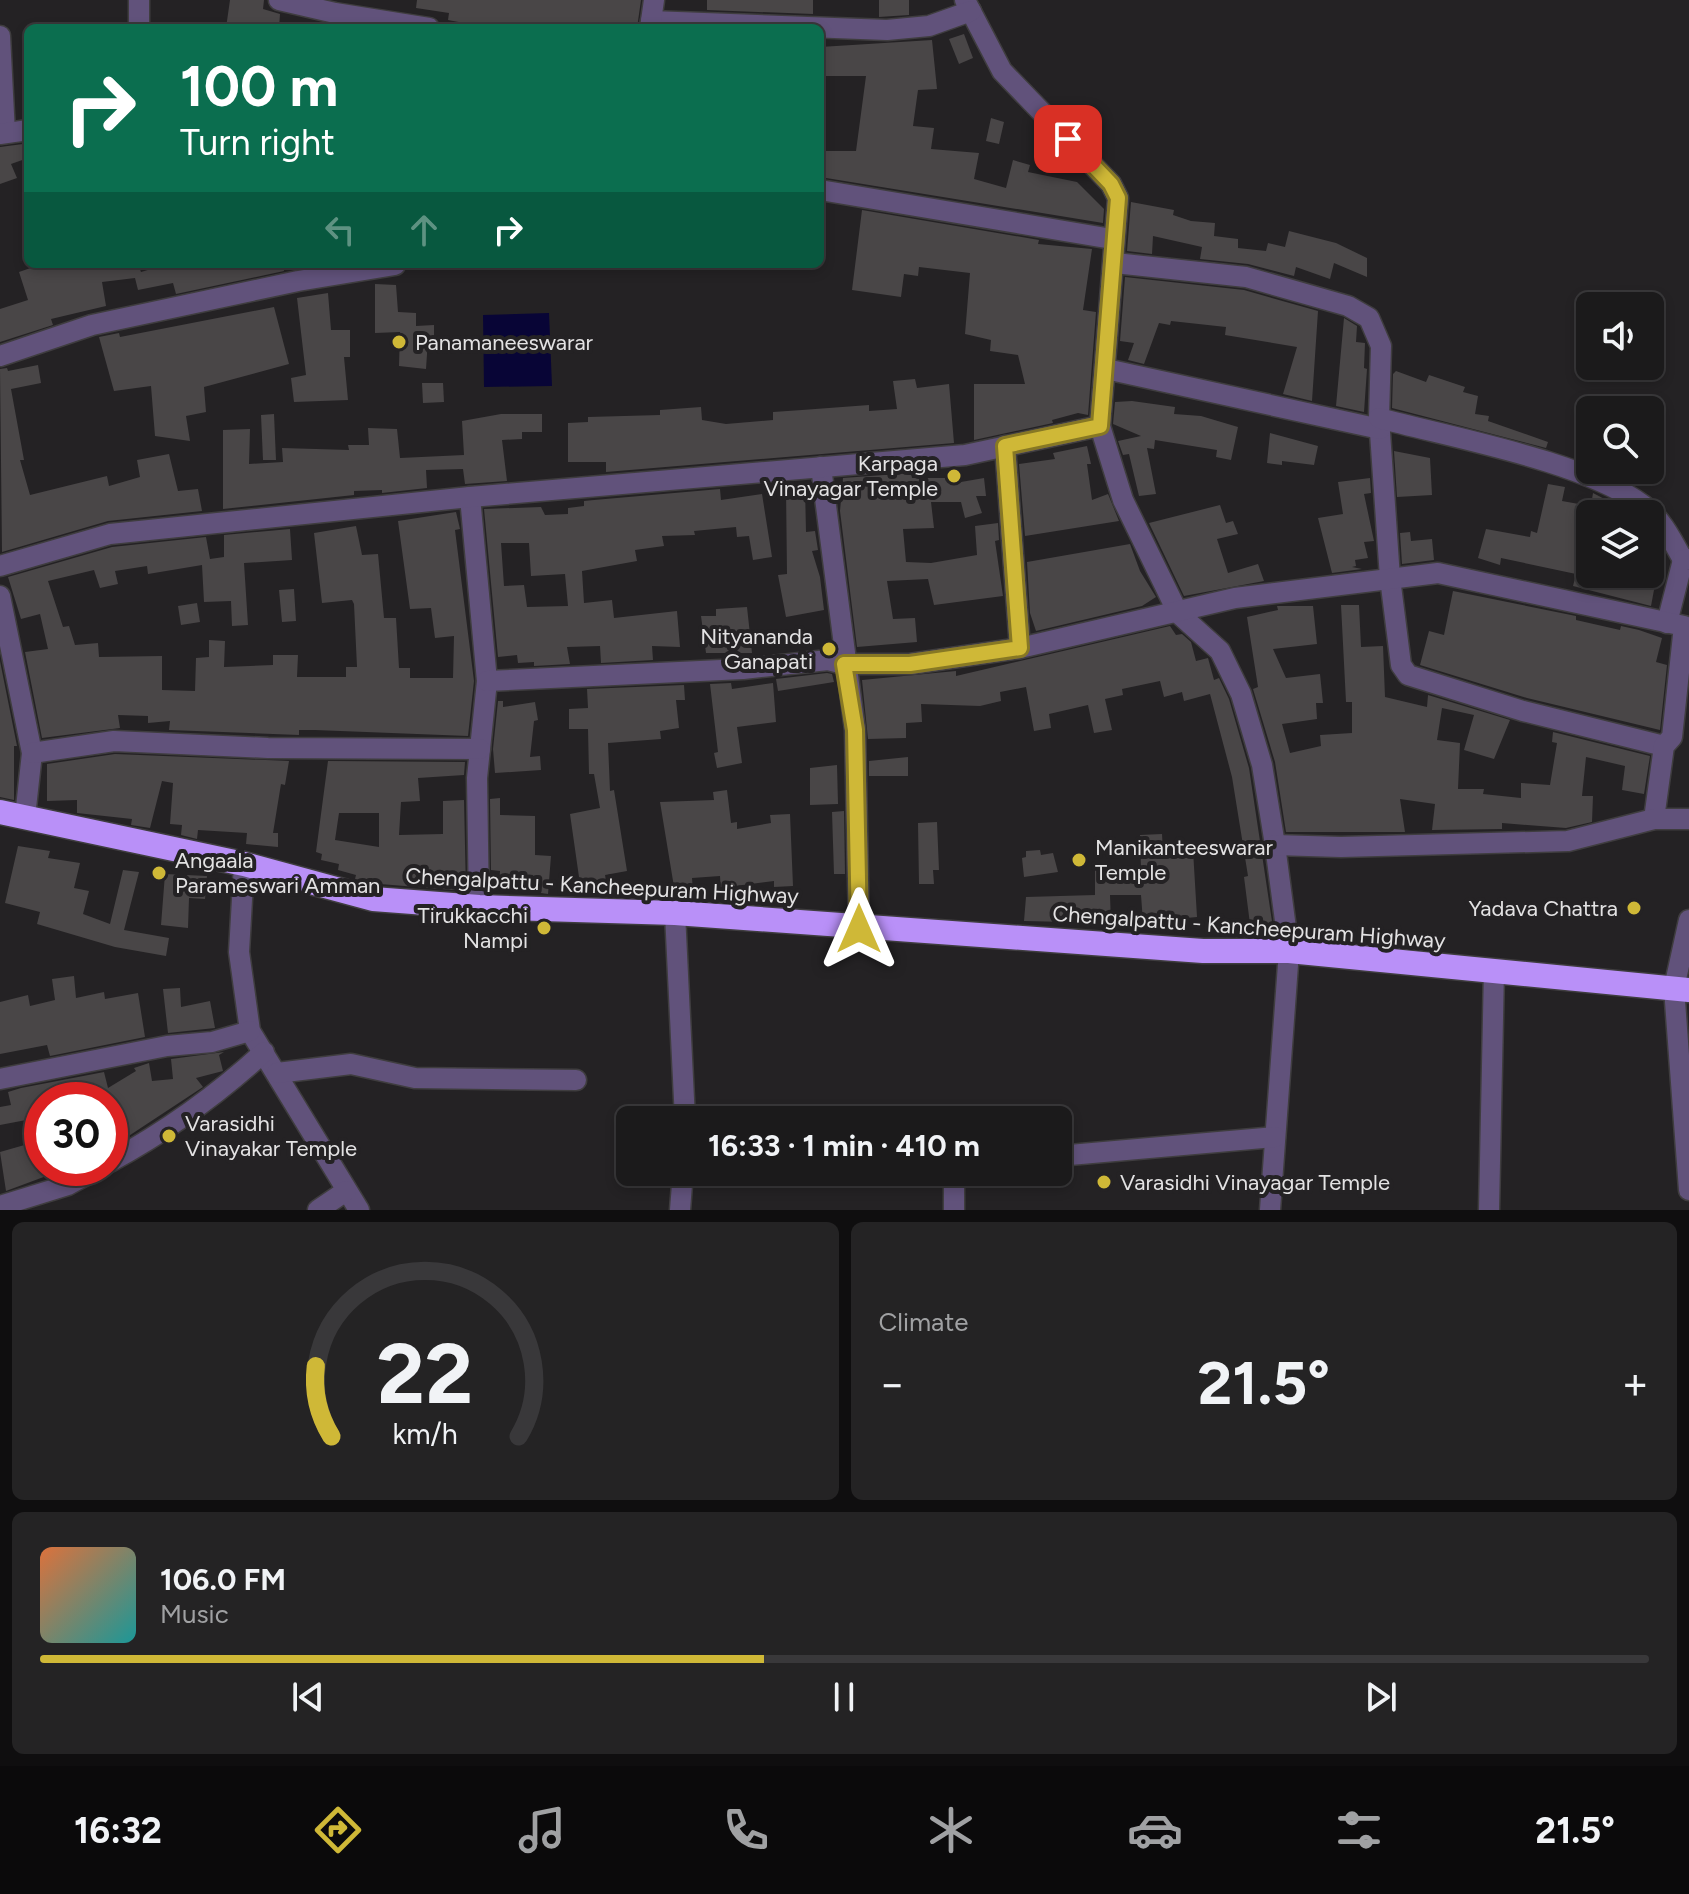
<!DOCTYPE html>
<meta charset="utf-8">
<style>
body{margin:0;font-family:Figtree,sans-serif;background:#242324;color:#f1f3f6;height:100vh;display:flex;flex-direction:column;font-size:30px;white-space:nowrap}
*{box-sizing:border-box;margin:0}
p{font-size:26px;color:#a0a1a3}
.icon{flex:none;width:44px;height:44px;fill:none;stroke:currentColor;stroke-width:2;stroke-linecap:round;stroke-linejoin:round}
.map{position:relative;height:1210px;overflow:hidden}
.panel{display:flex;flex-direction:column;gap:12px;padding:12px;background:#0f0e0f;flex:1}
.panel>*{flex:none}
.guide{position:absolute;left:24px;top:24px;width:800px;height:244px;border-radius:12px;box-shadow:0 4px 12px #0003,0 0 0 2px #39383a;background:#0b6e4f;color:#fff;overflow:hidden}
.controls{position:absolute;left:1576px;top:292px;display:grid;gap:16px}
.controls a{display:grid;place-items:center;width:88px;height:88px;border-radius:12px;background:#1b1a1b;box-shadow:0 4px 12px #0003,0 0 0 2px #39383a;font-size:40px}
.speed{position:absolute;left:24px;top:1082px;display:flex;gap:16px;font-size:40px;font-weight:700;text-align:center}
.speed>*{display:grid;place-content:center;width:104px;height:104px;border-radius:50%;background:#1b1a1b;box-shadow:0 4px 12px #0003,0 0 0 2px #39383a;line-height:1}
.speed .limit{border:12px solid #d22;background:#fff;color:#111}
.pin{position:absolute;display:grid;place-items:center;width:68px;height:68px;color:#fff;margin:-34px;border-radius:16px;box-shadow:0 4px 12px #0006}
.me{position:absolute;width:88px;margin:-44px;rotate:0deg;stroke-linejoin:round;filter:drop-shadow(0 0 6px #0008)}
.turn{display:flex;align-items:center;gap:28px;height:168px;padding:0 24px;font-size:36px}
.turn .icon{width:104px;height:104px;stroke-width:2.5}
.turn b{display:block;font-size:56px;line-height:68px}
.lanes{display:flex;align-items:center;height:76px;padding:0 24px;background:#0003;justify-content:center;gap:40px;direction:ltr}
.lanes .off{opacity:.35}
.big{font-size:60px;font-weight:700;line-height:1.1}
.panel .widget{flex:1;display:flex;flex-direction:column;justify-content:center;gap:12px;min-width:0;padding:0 28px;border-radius:12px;background:#242324}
.panel .dial{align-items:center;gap:0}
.dial svg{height:208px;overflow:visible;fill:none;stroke:#39383a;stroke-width:7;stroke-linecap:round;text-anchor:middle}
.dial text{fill:#f1f3f6;stroke:none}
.song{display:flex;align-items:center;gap:24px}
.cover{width:96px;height:96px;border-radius:12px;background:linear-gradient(135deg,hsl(20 70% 55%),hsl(180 70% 35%))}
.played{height:8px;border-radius:4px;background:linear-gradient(90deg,#cfb837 45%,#39383a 45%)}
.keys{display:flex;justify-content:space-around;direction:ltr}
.heat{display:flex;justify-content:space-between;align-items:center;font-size:44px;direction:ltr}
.panel .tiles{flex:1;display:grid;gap:12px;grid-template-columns:1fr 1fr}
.widget:last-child{grid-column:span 2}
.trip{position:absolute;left:616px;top:1106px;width:456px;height:80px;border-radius:12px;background:#1b1a1b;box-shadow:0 4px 12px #0003,0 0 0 2px #39383a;font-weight:700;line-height:80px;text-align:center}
.tabs{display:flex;height:128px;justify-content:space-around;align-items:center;background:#0b0a0b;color:#a0a1a3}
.tabs .icon{width:56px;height:56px}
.tabs .current{color:#cfb837}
.tabs b{font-size:36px;color:#f1f3f6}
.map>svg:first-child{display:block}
.water{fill:#080536}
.building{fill:#494647;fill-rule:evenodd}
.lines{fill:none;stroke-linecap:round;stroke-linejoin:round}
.street-casing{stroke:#3f3d3f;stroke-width:23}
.highway-casing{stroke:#3f3d3f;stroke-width:27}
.street{stroke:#61527b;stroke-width:20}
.highway{stroke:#b990f8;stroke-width:24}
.route-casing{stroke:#877824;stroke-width:20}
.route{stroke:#cfb837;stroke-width:14}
.poi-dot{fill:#cfb837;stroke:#242224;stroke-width:3}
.labels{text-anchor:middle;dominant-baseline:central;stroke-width:8;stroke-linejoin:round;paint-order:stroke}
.poi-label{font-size:22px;fill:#e3e2e3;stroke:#242224;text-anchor:start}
.street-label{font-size:22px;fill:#e3e2e3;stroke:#242224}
</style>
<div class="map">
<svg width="1689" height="1210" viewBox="0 0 1689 1210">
<rect width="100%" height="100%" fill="#242224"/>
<path class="water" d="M549,313L552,386L484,387L483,315Z"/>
<g class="building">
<path d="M230,0H264L263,9L280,14L279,28H226Z"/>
<path d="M417,0H641L637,28H490L448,20L449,13L416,8Z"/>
<path d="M707,0H813V14L707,10Z"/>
<path d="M879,0H909V15L879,17Z"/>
<path d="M964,34L973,58L959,64L949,39Z"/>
<path d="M932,40L937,89L918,90L913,126L934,128L931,149L979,153L974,179L1006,188L1013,160L1030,165L1028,172L1077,182L1104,209L1103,223L820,177V151H856L866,76H820V47Z"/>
<path d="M991,118L1004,122L999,144L986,141Z"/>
<path d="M23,144L28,158L11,164L17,178L0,184V147Z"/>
<path d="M1131,202L1174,210L1173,215L1191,221L1215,223L1214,236L1238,239V248L1266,251L1268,243L1285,247L1289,231L1336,243L1367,258V277L1334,263L1330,279L1296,267L1294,276L1248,264L1200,259L1202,247L1153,236L1152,254L1127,251Z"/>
<path d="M862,210L1039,240L1038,244L1092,249L1083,310L1096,312L1088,415L1078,413L1052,420L1053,423L974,440V384H1025L1018,355L990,351L991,340L965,334L970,273L919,267L918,276L904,274L901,297L852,290Z"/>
<path d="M42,264H68L70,268L138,264L141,272L168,264H283L284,271L176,294L173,283L138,290L135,278L102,282L106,306L51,319L53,325L0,342V309L28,300L19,272Z"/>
<path d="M1125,277L1244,290L1318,311L1312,401L1283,394L1297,347L1225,335L1226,327L1171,321L1170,325L1159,323L1144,364L1128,360L1134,343L1120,341Z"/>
<path d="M375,284L396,285L398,312L416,313V326L434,325V339H428L426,369L399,366L400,332L375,333Z"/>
<path d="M328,293L331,330H350V357H344L348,400L294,402L291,378L306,375L297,298Z"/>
<path d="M274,307L289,364L204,387L206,412L186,416L190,441L155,436L151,386L114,391L99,337L119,333L120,337Z"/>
<path d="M1344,318L1357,326L1356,342L1365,343L1364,368L1367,369L1364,412L1336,406Z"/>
<path d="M38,365L41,383L11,389L24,460H20L30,495L107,476L109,486L140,477L137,460L169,454L178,491L198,489L202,511L108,521L2,552L0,369L7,368L8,371Z"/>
<path d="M1396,371L1426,382L1429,375L1465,387L1463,392L1478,396L1475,414L1489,416L1488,421L1548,442L1546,448L1392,408L1393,374Z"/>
<path d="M915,379L917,388L949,384L954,443L606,472V462H568V423L588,422V417L660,415V410L701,407L702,420L726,424L773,420V412L802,410L869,405V411L897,409L893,381Z"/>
<path d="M422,383H443L444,402L423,403Z"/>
<path d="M1132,401L1175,407L1174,414L1201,416L1238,427L1231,460L1216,457L1217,450L1155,440L1154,449L1147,448L1156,494L1139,496L1129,454L1123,455L1118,441L1141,436L1113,424L1115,402Z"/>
<path d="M274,414L276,460H263L261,415Z"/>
<path d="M501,414H542V432H522V439L502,440L507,481L465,484L463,469L426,470L427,488L382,493V490L354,491V495L223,509V430L250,429L249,464L283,462L282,448L349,450L348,445H369L368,428L397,429L400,458L464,455L462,421Z"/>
<path d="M1270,433L1318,446L1314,465L1282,461V465L1267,463Z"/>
<path d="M1087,446L1091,464H1087L1092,500L1108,494L1119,521L1025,536L1019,464L1055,459L1053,453Z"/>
<path d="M1394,451L1430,458L1432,495L1397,497Z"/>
<path d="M911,473L912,478H961V482L984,478L986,496H976L982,513L965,518L961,502H931L934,528L903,529L906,562L931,563L977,555L975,526L998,523L999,540L995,541L1003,596L934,605L928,579L887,581L893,619L915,618L917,642L857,647L840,511L843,478Z"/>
<path d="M1370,478L1371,493L1364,494L1374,541L1364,542L1368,558L1355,560L1356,566L1352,567L1362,569L1332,573L1318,518L1343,514L1338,482Z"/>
<path d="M1548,484L1565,487L1562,501L1590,506V512L1593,493L1631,513L1590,514V520L1584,519L1579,547L1582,548L1584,538L1590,539V574H1657L1651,606L1573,586L1576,574L1501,558L1500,565L1478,558L1486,529L1530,537L1531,531L1537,533Z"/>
<path d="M805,487L806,532L815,531L818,550L812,551L820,577L824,610L786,617L778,575L787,574L786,488Z"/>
<path d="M720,489L721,500L762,494L772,557L753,560L749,536L737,537L736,527L694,531L695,535L662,536L664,546L635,550L637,561L582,571L584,603L612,600L614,618L677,611L680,647L652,646L653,660L601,663L600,646L567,647L570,664L534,666V662L518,663L517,655L498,657L484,509L541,507L545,515L568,514V508L584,506V501L594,500ZM501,543H529L531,576L565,574L568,606L527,607L524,585L504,586Z"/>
<path d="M1220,505L1226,523L1233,521L1238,534L1217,539L1228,573L1258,564L1264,581L1184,596L1149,523Z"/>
<path d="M456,512L460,529L455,530L474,681L468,736L315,730H299V735L169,730L170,721L148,723V716L118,715L120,728L42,738L25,652L48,649L40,614L21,619L8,577L112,547L206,537L210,559L224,557V535L290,529L292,560L244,563L248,625L232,626L231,601L204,602L202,565L148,574L147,566L115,571L118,584L100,588L94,570L48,581L63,627L69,626L75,645L98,643L99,657L162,656V690L195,691L196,658L209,657V640L225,641L224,667L273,665V655H298L297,677H346V667H357L354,604L352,600L322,603L314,533L356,526L362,555L378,554L384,618H396L399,668H410V678H453L454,636L435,638L431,608L410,609L398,521Z"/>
<path d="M1410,532L1411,541L1432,539L1434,560L1402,564L1400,533Z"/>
<path d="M1130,544L1140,571L1156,597L1142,606L1036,631L1030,613L1027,562Z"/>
<path d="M294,589L296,621L282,622L279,590Z"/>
<path d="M1453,591L1576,616V620L1620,630L1621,626L1639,630L1662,638L1656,662L1667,665L1660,730L1527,698L1420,665L1429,631L1444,635Z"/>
<path d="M197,603L200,622L181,625L178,606Z"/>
<path d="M1341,605H1359L1361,647L1383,646L1385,697L1427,707L1428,695L1510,720L1494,759L1464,750L1474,715L1442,708L1437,740L1460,743L1458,789H1484L1483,794L1521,798V783L1550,785L1557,743L1552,742L1553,732L1650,756L1644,794L1622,790L1625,766L1586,757L1582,796H1593L1592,822L1566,828L1502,823V829L1432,830L1435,804L1400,799L1405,832H1286L1275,762L1253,689L1258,687L1247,617L1278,610L1277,606H1313L1317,644L1273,649L1286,678L1320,674L1323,703H1316L1317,719L1282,724L1290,753L1321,746L1320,735L1352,733V702H1346Z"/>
<path d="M747,607L752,653H706L701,616H716V609Z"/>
<path d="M1170,626L1176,635L1182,634L1191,642L1196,661L1208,658L1214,680L1219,678L1229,699L1249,768L1273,928L1251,932L1244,877L1248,876L1232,777L1210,694L1184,701L1182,692L1164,697L1160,681L1122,689L1123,695L1105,699L1112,730L1094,733L1088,705L1049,714L1051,728L1034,731L1026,687L1000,692L1001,701L980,706L921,704L922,722L906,723V738L868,739L862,680L956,671V676Z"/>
<path d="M0,661L17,746H14V800L0,797Z"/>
<path d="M827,673L832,674L834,682L778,691L776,679Z"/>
<path d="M731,683L732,689L773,683L776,722L737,727L742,763L717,768L714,753L718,752L710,684Z"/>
<path d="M684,685L685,700H676L679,728L660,731L661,739L608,743L610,791L614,790L627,871L605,875L606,881L580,884L570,814L600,808L594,774H589L588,729H569V709L588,708L587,689Z"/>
<path d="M498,701H503V707L535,702L538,720L534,721L530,757L540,756L541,770L495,773L493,749Z"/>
<path d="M115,754L289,761L285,785L281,784L273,833H278V847L246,844L247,833L198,830L197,839L181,835L182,825L170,824L173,783L162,781L150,828L131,825L132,819L77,813V800L47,801V764Z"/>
<path d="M908,757V776H869V761Z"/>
<path d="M328,761L465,762L464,775L418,778L420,801L401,802L399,835L443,834V801L464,800L466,891L380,884L355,879L356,875L338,870L339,864L321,860L322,854L316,852ZM339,813H379V847L335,840Z"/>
<path d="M837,765L838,804L810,805V768Z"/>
<path d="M727,790L731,823L737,822V829L771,823L770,815L790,814L793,886L774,887V881L735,886L736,894L721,895L720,876L692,878L693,891L675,893L660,802L714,800L713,792Z"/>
<path d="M500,798V815L535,816V855L551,856L548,894L499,887L500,871L491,870L490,799Z"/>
<path d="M844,811L845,874H834L832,812Z"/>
<path d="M937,822L939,870H933L934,884H919L918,823Z"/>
<path d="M1162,834L1163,852L1193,850L1197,917L1143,922L1141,895H1110L1111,923L1024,921L1026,897L1095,895V869H1141L1140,835Z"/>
<path d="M18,846L50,851L48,858L80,863L74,888L89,891L83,914L110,924L123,870L139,872L124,930L169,938L166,956L115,947L37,924L40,912L5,903Z"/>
<path d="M1040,850L1041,855L1053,853L1058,872L1024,877L1022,858L1026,857V851Z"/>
<path d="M165,874L207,876L205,899L189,898L188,928L161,925Z"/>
<path d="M74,976L76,998L104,992L105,999L138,993L145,1037L50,1056L47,1045L0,1054V1002L28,995L30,1006L55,1000L52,979Z"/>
<path d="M180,988L181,1007L210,1001L215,1028L168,1033L163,989Z"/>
<path d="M224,1052L219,1055L223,1071L196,1078L203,1087L118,1143L115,1137L110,1141V1100H42V1117L0,1125V1107L11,1105L8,1092L21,1088L104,1072L108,1088L136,1071L134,1068L149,1063L152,1081L173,1079L171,1059Z"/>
<path d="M42,1140V1168H46L49,1175L6,1191L0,1152Z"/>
</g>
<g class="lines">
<g class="street-casing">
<g id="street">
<path d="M279,0L335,13L429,28"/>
<path d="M965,0L1002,71L1111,184L1118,198L1100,426L1123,500L1178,613L1220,651L1241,694L1262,765L1275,845L1289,951L1270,1210"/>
<path d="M651,21L887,30L929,26L971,11"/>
<path d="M139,28V0"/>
<path d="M650,28L654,0"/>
<path d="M0,36L5,133"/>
<path d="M0,134L28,130"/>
<path d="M820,190L1112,239"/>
<path d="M1115,263L1246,277L1348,306L1369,318L1381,346L1379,418L1390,578L1401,665L1408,675L1523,711L1664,746"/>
<path d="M0,356L92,325L298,281L395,265"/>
<path d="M1106,369L1380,429"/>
<path d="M1379,418C1453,438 1583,461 1643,505C1662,519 1672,540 1683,560"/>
<path d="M1005,446L1020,648"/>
<path d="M821,467L855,730L859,929"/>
<path d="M470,497L487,681L477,778L479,907"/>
<path d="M0,566L110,534L470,497L965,455L1100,426"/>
<path d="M0,596L32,753L25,817"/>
<path d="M1667,623L1683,560L1689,559"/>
<path d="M487,681L743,669L828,660L844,664H910L1020,648L1235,598L1438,573L1684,626L1672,737L1664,746L1654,819"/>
<path d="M32,753L114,741L268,748L480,749"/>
<path d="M1275,845L1341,847L1568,841L1654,819H1689"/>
<path d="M244,864L239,952L250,1031L359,1210"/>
<path d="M675,913L685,1120"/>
<path d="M1689,920L1674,988L1689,1190"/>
<path d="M277,1073L351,1064L415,1078L576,1080"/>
<path d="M0,1079L167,1046L212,1042L250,1031"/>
<path d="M1058,1156L1275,1137"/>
<path d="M110,1162C167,1131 216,1096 264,1052"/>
<path d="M954,1172V1210"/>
<path d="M0,1206L68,1185L99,1168"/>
<path d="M318,1210L346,1191"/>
<path d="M680,1210L683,1172"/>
<path d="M1489,1210L1494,970"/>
</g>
</g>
<g class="highway-casing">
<path id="highway" d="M0,812L244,864L373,899L479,907L675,913L1203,951H1289L1689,990"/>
</g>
<use href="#street" class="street"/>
<use href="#highway" class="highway"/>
</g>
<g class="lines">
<g class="route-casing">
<path id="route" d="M859,929L855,730L844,664H910L1020,648L1005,446L1100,426L1118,198L1111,184L1068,139"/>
</g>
<use href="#route" class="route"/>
</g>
<g class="poi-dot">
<circle cx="399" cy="342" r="8"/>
<circle cx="954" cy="476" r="8"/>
<circle cx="829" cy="649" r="8"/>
<circle cx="1079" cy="860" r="8"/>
<circle cx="159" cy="873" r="8"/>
<circle cx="1634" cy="908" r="8"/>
<circle cx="544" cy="928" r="8"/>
<circle cx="169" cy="1136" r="8"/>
<circle cx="1104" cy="1182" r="8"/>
</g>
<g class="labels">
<g class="poi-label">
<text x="415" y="342">Panamaneeswarar</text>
<text x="938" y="463" text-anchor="end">Karpaga<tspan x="938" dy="25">Vinayagar Temple</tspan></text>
<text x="813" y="636" text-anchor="end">Nityananda<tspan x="813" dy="25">Ganapati</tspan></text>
<text x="1095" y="847">Manikanteeswarar<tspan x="1095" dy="25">Temple</tspan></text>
<text x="175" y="860">Angaala<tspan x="175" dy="25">Parameswari Amman</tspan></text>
<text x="1618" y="908" text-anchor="end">Yadava Chattra</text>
<text x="528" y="915" text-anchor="end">Tirukkacchi<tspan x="528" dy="25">Nampi</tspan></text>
<text x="185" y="1123">Varasidhi<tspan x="185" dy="25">Vinayakar Temple</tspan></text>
<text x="1120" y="1182">Varasidhi Vinayagar Temple</text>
</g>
<g class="street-label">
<text transform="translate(602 886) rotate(3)">Chengalpattu - Kancheepuram Highway</text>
<text transform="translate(1249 927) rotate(4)">Chengalpattu - Kancheepuram Highway</text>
</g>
</g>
</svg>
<div class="controls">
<a><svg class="icon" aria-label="sound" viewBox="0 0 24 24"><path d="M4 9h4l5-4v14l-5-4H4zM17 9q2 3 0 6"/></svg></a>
<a><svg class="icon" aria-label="search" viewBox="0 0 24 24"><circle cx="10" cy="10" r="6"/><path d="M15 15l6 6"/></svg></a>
<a><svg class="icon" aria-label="layers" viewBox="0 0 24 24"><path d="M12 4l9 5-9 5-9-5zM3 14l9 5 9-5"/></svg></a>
</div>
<div class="speed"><div class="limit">30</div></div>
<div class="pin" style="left:1068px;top:139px;background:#d93025"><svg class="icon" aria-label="arrive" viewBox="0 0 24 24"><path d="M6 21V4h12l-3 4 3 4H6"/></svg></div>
<svg class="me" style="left:859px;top:929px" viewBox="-20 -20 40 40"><path d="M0-17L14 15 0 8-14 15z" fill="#cfb837" stroke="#fff" stroke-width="4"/></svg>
<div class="trip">16:33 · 1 min · 410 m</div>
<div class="guide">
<div class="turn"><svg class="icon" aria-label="right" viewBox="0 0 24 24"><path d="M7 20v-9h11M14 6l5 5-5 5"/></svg><div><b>100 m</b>Turn right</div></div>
<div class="lanes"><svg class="icon off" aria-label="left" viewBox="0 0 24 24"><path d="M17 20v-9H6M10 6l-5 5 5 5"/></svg><svg class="icon off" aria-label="ahead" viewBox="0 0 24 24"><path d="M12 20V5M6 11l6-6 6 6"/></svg><svg class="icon" aria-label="right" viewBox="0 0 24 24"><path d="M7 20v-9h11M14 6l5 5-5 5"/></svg></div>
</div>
</div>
<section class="panel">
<div class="tiles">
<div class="widget dial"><svg viewBox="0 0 100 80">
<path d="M14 69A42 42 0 1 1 86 69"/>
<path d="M14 69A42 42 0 0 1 8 42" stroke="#cfb837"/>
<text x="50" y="56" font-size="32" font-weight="700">22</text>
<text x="50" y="72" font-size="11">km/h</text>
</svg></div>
<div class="widget"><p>Climate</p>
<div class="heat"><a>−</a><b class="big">21.5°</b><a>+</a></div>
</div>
<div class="widget">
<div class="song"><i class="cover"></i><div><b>106.0 FM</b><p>Music</p></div></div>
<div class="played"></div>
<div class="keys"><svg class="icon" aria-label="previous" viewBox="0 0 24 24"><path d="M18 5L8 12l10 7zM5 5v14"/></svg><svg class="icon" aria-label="pause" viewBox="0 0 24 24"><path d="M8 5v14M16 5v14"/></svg><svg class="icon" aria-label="next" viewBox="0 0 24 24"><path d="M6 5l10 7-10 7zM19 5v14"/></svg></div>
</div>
</div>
</section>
<nav class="tabs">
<b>16:32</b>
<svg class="icon current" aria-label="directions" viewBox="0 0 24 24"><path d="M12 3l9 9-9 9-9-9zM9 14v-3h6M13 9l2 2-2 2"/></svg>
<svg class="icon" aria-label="music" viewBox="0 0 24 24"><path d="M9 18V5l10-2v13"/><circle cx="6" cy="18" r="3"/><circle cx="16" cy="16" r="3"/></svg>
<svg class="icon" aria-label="phone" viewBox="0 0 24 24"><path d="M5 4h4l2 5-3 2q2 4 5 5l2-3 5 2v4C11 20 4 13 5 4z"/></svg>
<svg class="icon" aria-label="climate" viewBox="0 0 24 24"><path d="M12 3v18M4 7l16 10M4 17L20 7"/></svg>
<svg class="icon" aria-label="car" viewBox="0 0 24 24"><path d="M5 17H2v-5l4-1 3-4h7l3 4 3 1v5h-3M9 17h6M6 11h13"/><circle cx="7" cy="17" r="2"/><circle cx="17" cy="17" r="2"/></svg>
<svg class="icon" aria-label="filters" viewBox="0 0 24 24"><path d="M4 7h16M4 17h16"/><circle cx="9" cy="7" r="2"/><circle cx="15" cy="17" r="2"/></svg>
<b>21.5°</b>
</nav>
